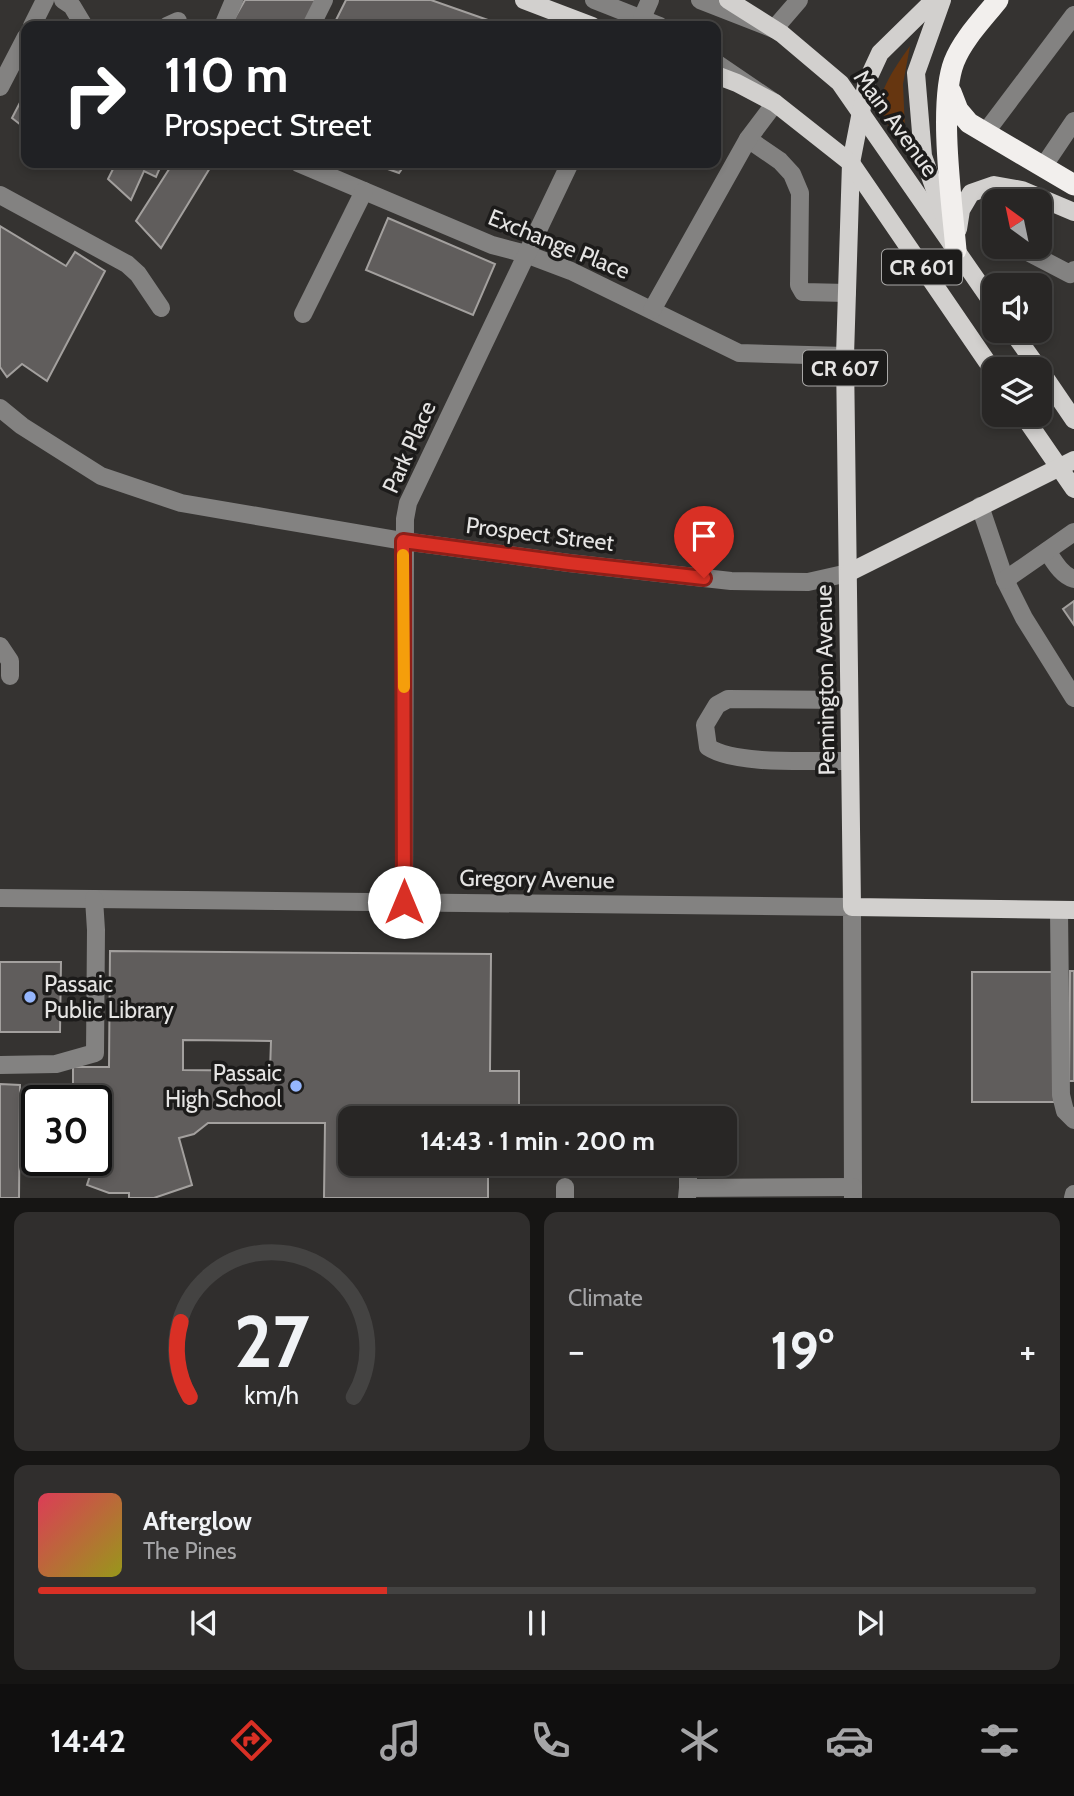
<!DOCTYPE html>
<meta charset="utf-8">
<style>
body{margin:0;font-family:Cabin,sans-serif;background:#302e2d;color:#f1f3f6;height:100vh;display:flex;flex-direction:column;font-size:26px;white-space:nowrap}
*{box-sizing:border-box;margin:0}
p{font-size:23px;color:#a5a5a7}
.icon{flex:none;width:38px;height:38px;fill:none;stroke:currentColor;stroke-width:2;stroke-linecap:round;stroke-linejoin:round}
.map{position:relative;height:1198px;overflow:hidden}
.drawer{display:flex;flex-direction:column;gap:14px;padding:14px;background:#161514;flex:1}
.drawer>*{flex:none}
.hud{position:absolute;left:21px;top:21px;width:700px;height:147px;border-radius:14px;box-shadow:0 4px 10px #0003,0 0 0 2px #444342;background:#202124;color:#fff;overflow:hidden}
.needle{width:46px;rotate:327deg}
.tools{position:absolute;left:982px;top:189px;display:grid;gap:14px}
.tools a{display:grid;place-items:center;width:70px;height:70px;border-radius:14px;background:#282625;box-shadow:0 4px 10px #0003,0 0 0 2px #444342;font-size:35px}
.speed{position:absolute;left:21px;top:1085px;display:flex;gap:14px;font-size:35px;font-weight:700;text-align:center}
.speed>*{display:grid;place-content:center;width:91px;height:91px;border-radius:50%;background:#282625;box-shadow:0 4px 10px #0003,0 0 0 2px #444342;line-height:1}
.speed .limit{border:4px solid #111;border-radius:10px;background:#fff;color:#111}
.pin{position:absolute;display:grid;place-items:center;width:60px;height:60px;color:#fff;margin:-72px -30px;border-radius:50% 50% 50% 0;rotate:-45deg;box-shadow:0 0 7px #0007}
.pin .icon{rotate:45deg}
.me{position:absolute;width:77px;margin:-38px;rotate:0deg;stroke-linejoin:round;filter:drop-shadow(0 0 5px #0008)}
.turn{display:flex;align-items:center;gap:24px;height:147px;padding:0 28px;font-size:32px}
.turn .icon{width:91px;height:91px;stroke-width:2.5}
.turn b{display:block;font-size:49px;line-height:60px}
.big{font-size:52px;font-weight:700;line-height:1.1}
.drawer .widget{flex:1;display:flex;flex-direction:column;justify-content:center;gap:10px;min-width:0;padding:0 24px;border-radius:14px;background:#302e2d}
.drawer .dial{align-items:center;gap:0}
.dial svg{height:182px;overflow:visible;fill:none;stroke:#444342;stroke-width:7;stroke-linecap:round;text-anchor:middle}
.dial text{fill:#f1f3f6;stroke:none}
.song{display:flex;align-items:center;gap:21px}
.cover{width:84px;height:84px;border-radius:10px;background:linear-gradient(135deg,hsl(350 70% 55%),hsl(60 70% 35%))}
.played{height:7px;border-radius:4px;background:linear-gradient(90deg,#d93025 35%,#444342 35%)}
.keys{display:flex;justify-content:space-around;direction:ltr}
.heat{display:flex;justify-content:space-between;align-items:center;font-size:38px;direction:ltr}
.drawer .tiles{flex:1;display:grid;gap:14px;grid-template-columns:1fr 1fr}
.widget:last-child{grid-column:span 2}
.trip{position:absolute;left:338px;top:1106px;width:399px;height:70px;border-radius:14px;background:#282625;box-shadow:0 4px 10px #0003,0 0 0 2px #444342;font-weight:700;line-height:70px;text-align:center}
.tabs{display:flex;height:112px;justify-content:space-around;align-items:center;background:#100f0f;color:#a5a5a7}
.tabs .icon{width:49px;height:49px}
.tabs .selected{color:#d93025}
.tabs b{font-size:32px;color:#f1f3f6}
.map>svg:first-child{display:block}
.green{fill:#663610}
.building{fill:#605d5c;stroke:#a3a09e;stroke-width:2;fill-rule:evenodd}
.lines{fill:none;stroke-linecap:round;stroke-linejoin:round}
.minor{stroke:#838281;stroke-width:18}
.major{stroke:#d2d0ce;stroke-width:18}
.highway{stroke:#f2efed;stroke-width:21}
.route-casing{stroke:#8d1f18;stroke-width:18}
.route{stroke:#d93025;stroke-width:12}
.slow{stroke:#f59e0b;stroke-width:12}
.poi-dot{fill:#95b6fd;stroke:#1c1b1a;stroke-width:2.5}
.labels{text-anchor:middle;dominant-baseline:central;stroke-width:7;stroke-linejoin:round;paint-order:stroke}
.shield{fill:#1c1b1a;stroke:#a9a8a7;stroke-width:2}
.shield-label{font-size:21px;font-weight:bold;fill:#e5e4e3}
.street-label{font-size:23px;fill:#e5e4e3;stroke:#1c1b1a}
.poi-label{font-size:23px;fill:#e5e4e3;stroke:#1c1b1a;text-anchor:start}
</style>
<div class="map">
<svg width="1074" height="1198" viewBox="0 0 1074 1198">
<rect width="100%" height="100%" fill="#353331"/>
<path class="green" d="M910,46L903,84L905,130L901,141C894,132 881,120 880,107C879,89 900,60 910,46Z"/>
<g class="building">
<path d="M245,0H316L304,26H230Z"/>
<path d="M346,0H431L505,26H333Z"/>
<path d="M26,91V129L12,118Z"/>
<path d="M116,163H162L156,177L144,171L131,200L108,179Z"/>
<path d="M173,163H213L161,248L136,221Z"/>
<path d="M371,163H406L399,173Z"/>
<path d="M388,218L495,264L473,315L366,270Z"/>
<path d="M0,226L66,266L75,252L105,271L47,381L22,364L7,377L0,367Z"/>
<path d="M1074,601V625L1063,609Z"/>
<path d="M110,951L491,954L490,1071H519V1118H350V1164H488V1198H324L325,1123H208L194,1134L179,1138L192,1185L154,1198H129V1193H109L87,1185L108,1121H96V1101H73V1067H109ZM183,1040L271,1041L270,1071L183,1070Z"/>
<path d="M0,962H61L60,1032H0Z"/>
<path d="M1070,971H1074V1081H1069Z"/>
<path d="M972,972H1055L1054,1102H972Z"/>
<path d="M0,1084L20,1085L19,1198H0Z"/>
</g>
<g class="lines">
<g class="minor">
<path d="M63,0L72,6L84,26"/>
<path d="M594,0L660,26"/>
<path d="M700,0L774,29L799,0"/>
<path d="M642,18L650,0"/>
<path d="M32,26L45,0"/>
<path d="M167,26L178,21"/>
<path d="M223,26L234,0"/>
<path d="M311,26L324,0"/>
<path d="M0,87L26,37"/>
<path d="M985,133L1074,15"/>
<path d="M748,139L780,161L792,174L800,193L799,285L803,292L847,293"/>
<path d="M298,163L492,245L526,254L571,271L739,353L845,356"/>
<path d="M1043,167L1074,121"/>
<path d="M0,195L127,264L138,274L161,308"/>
<path d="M1018,247L1070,274L1074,270"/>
<path d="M652,310L748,139L775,103L716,63"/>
<path d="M303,314L364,191"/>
<path d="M0,408L22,426L101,476L181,503L403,541L569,563L731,581L808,582L848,573"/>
<path d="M980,506L1005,580L1024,618L1074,698"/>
<path d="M1047,551C1054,561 1061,575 1074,579"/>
<path d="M1005,580L1074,532"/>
<path d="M0,646L10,661V676"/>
<path d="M849,700L728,699L717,705L705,725L708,747C737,766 814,760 850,761"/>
<path d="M0,898L852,907L853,1198"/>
<path d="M404,902L405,519L408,503L570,163"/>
<path d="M1059,910L1061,1095L1065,1111L1074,1120"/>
<path d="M0,1065L56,1064L95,1053L96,930L94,899"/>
<path d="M688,1168V1188"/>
<path d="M565,1187V1198"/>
<path d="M687,1198L688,1188L853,1187"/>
<path d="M1073,1198L1074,1194"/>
</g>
<g class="major">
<path d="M524,0L592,26"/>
<path d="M728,0L782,34L840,83L994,305"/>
<path d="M934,0L880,53L867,81L851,163L845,356L852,907L1074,910"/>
<path d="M942,0L916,73L923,156L948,227"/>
<path d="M716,75L737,83L775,103L851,163L994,372"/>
<path d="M958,229L961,210L971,193L994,185L1022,190L1074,212"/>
<path d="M1012,331L1039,369"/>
<path d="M1040,370L1074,420"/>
<path d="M1023,415L1074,489"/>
<path d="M848,573L1074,460"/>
</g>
<g class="highway">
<path d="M951,92L958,110L969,123L1074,185"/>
<path d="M956,250C952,203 938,104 954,62C963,39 983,19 998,0"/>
</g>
</g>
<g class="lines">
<g class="route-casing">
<path id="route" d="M404,902L403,541L569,563L704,578"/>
</g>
<use href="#route" class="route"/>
<path class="slow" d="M403,555L404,687"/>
</g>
<g class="poi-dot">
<circle cx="30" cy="997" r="7"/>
<circle cx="296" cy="1086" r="7"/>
</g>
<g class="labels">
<g class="shield">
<rect x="882" y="249.5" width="80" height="35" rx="5"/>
<rect x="803" y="350.5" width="84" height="35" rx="5"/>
</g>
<g class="shield-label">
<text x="922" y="267">CR 601</text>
<text x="845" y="368">CR 607</text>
</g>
<g class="street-label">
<text transform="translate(896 123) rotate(54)">Main Avenue</text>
<text transform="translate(559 244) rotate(22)">Exchange Place</text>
<text transform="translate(409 447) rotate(-66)">Park Place</text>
<text transform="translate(540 534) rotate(7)">Prospect Street</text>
<text transform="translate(825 680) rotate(-91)">Pennington Avenue</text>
<text transform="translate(537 879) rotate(1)">Gregory Avenue</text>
</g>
<g class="poi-label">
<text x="44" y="984">Passaic<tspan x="44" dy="26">Public Library</tspan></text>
<text x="282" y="1073" text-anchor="end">Passaic<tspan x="282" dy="26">High School</tspan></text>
</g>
</g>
</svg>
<div class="tools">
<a><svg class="needle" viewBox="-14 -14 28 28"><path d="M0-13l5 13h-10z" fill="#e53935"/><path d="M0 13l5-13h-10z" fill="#a5a5a7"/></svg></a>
<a><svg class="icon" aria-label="sound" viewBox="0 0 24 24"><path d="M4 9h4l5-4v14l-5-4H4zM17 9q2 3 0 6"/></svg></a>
<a><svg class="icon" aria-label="layers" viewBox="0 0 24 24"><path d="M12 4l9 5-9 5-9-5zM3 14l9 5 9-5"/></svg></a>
</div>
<div class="speed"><div class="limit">30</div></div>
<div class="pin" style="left:704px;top:578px;background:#d93025"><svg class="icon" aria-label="arrive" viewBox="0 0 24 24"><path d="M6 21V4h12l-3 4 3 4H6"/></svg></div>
<svg class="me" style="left:404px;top:902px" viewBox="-20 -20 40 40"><circle r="19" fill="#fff"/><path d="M0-13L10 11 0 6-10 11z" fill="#d93025"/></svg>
<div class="trip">14:43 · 1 min · 200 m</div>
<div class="hud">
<div class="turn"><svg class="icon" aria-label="right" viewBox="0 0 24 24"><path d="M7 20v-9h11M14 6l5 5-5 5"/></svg><div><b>110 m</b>Prospect Street</div></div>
</div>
</div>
<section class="drawer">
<div class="tiles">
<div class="widget dial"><svg viewBox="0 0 100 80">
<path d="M14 69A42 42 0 1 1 86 69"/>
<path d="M14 69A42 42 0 0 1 10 36" stroke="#d93025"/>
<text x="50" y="56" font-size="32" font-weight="700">27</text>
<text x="50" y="72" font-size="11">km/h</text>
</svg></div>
<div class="widget"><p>Climate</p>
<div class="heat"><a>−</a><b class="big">19°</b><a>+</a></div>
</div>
<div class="widget">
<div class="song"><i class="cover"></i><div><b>Afterglow</b><p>The Pines</p></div></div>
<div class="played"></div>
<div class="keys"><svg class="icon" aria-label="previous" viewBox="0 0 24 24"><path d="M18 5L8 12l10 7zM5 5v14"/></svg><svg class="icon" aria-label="pause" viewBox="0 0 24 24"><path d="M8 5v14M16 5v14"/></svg><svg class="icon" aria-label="next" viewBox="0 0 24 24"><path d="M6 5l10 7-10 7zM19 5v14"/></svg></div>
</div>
</div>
</section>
<nav class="tabs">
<b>14:42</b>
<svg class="icon selected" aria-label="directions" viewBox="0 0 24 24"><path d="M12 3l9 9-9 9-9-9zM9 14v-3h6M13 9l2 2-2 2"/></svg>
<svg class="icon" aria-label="music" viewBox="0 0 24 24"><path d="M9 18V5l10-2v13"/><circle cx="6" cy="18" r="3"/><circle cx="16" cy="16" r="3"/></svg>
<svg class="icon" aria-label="phone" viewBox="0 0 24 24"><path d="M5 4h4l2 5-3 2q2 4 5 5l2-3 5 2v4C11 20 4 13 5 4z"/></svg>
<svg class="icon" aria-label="climate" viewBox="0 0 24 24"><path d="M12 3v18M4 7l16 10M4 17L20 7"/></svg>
<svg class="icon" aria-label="car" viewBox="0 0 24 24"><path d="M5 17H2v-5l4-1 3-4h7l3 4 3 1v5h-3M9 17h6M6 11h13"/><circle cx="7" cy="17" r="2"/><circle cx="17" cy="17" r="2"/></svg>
<svg class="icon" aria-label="filters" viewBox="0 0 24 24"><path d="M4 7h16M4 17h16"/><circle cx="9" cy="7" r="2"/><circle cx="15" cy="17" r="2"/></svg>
</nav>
